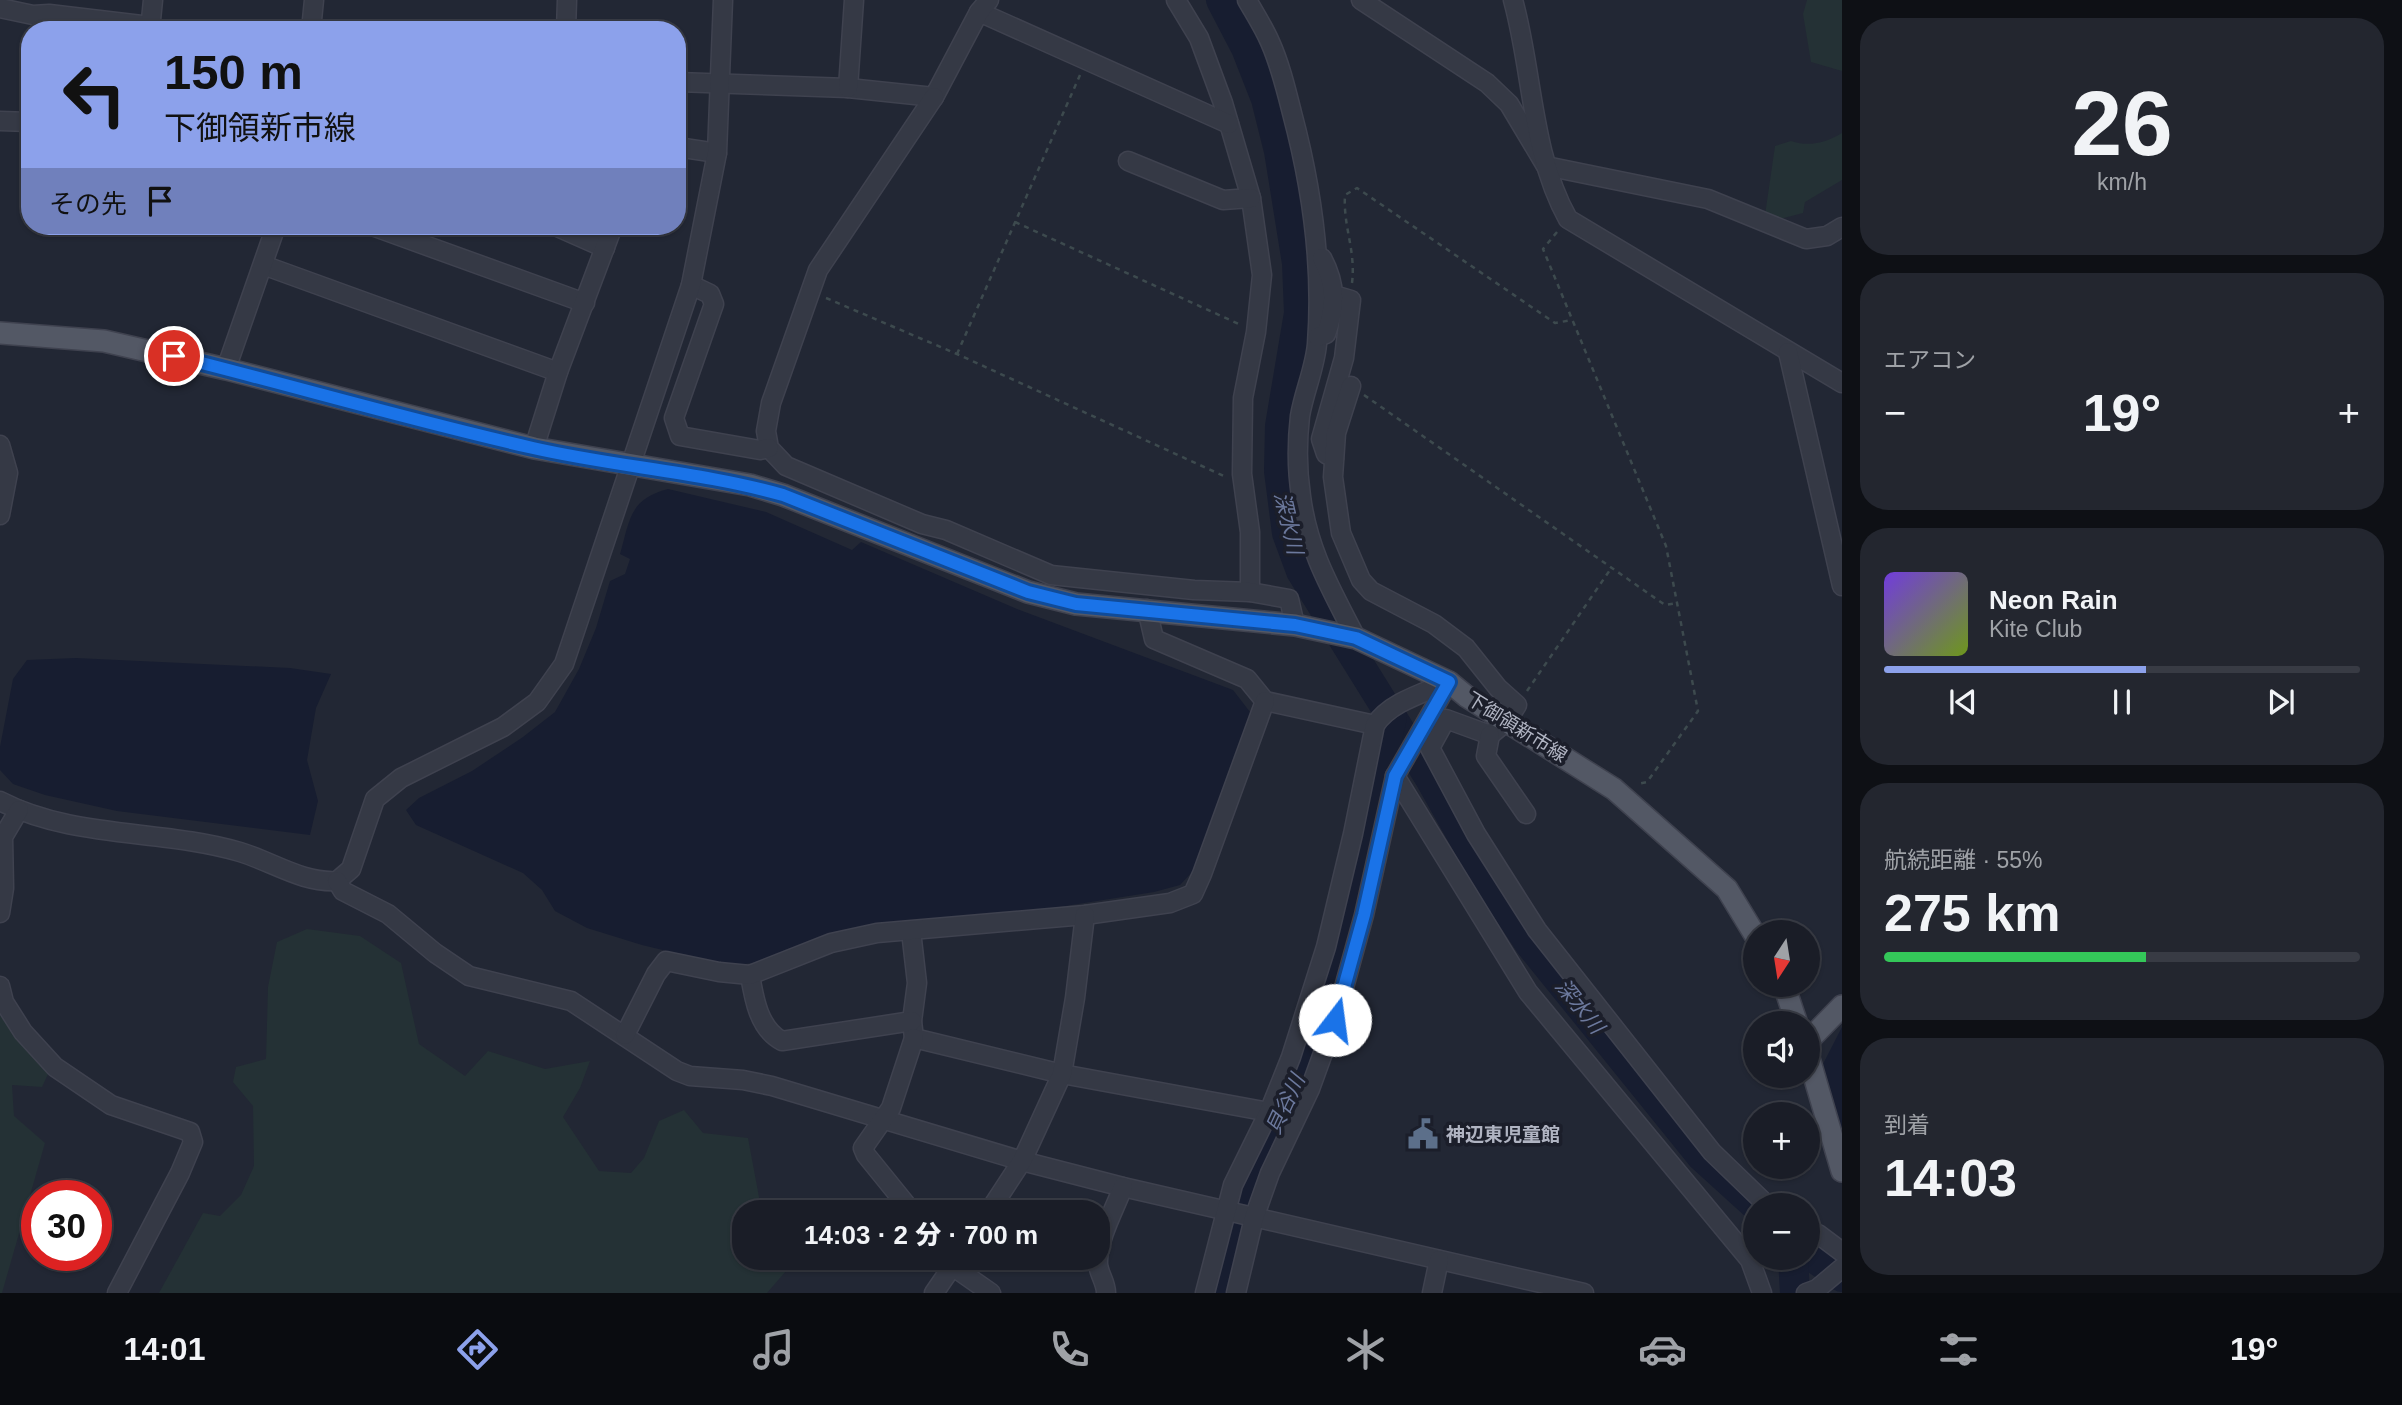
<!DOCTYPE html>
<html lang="ja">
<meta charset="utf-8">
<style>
body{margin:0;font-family:Helvetica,"Noto Sans JP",sans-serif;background:#23262f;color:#f1f3f6;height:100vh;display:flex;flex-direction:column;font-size:26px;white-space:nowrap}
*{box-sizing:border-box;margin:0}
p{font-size:23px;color:#9fa2a7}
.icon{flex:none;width:38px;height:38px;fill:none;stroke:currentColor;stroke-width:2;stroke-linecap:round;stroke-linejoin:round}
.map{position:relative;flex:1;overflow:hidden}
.drawer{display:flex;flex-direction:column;gap:18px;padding:18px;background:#0e1015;width:560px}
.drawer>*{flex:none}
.banner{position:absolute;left:21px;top:21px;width:665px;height:214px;border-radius:28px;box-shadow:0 2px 5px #0004,0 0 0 2px #383b44;background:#8ca1eb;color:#111;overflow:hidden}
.needle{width:46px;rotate:192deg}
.tools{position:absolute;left:1743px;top:920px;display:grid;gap:14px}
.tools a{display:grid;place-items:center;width:77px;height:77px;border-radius:50%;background:#1a1d27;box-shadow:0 2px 5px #0004,0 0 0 2px #383b44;font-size:35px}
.speed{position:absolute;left:21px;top:1180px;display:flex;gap:14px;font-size:35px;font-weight:700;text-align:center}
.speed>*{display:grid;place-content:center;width:91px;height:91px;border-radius:50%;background:#1a1d27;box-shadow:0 2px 5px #0004,0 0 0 2px #383b44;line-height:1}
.speed .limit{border:10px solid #d22;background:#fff;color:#111}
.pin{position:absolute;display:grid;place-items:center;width:60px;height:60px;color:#fff;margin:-30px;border:4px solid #fff;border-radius:50%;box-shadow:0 2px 7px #0007}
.me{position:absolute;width:77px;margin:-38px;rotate:15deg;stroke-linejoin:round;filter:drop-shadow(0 0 5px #0008)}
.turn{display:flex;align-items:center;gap:24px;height:147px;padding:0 28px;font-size:32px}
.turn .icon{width:91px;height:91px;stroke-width:2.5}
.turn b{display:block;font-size:49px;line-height:60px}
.then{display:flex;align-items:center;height:66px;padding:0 28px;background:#0003;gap:14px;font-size:26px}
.big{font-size:52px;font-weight:800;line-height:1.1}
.drawer .card{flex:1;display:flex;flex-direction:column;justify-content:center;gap:10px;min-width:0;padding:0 24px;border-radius:28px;background:#23262f}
.drawer .dial{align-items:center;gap:0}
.dial b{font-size:91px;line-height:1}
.song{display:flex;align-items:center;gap:21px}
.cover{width:84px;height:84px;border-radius:10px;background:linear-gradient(135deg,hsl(260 70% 55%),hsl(80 70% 35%))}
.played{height:7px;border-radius:4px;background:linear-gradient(90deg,#8ca1eb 55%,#383b44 55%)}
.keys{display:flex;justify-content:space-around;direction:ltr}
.heat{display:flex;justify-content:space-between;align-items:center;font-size:38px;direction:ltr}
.charge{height:10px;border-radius:5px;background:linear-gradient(90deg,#34c759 55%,#383b44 0)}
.trip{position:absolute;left:732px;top:1200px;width:378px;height:70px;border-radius:28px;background:#1a1d27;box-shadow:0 2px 5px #0004,0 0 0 2px #383b44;font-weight:800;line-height:70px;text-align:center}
.tabs{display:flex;height:112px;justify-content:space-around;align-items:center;background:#0a0c10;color:#9fa2a7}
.tabs .icon{width:49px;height:49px}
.tabs .selected{color:#8ca1eb}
.tabs b{font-size:32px;color:#f1f3f6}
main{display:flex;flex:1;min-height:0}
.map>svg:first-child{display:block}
.green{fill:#243135}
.water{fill:#171d30}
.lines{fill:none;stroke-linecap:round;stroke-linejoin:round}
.river{stroke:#171d30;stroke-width:30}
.minor-casing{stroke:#3f424f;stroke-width:21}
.major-casing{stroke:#3f424f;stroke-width:24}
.path{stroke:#3d4a4e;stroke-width:2.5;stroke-dasharray:5 5;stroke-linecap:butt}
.minor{stroke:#353945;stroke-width:18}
.major{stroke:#535865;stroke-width:21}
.route-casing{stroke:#114b97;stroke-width:18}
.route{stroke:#1a73e8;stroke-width:12}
.labels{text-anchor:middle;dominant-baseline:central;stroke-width:7;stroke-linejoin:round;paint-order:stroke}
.street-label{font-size:19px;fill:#b0b4c2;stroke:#1b1e2a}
.poi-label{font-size:19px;font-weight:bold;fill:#b0b4c2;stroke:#1b1e2a;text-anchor:start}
.water-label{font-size:21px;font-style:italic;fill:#6c799d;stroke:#1b1e2a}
</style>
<main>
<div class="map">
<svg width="1842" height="1293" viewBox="0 0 1842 1293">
<rect width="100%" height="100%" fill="#222734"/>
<g class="green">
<path d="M1807,0H1842V71L1811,62L1803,14Z"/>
<path d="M1842,133V180L1805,202L1803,213L1776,220L1765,215L1775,146L1791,141C1809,147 1825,143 1842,133Z"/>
<path d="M307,929L360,936L401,963L419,1044L465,1076L488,1051L545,1069L590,1061L580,1088L563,1117L599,1171L631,1173L644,1158L659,1121L684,1110L703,1133L748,1138L762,1213H744V1258H779L786,1271L767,1293H159L203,1213L220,1216L241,1195L254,1166L253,1106L233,1082L236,1067L266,1059L268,987L277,942Z"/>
<path d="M0,1015L48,1074L42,1087L12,1085L14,1116L45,1143L2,1293H0Z"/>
</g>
<g class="water">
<path d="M668,489L766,512L852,550L861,542L1017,609L1233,690L1250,712L1244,740L1195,869L1180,885L1154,892L977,920L893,923L833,933L760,962L729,966L642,945L587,928L555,911L542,890L523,873L416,825L406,810L419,798L472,771L523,737L555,712L579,669L596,628L610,581L625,574L630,559L620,554C630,520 629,499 668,489Z"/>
<path d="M76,658L290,668L331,674L316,708L307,760L318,801L310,835L117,811L45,795L13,784L0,770V747L13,679L27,660Z"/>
<path d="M1842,1027V1139L1820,1077L1824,1062Z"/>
</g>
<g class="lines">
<g class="river">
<path d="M1221,0L1246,48L1266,99L1279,151L1297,263L1299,313L1280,426L1279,471L1287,533L1301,571L1429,777L1483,873L1529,943L1702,1157L1756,1206"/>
<path d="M1240,1202L1307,1055L1348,906L1392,717"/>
<path d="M1808,1254L1842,1277"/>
<path d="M1793,1258L1795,1293"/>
<path d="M1217,1293L1232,1230"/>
</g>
<g class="minor-casing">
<g id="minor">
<path d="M1176,0L1199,38L1223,103L1251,198L1262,275L1256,332L1243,398L1242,474L1250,532V592"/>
<path d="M1247,0C1255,14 1264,28 1270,42C1280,64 1286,89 1292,113C1312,188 1323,266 1317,344C1315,368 1304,392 1300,416C1297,442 1297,470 1301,496C1308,551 1331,589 1356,638"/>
<path d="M1361,0L1487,83L1509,104L1546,166L1708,199L1806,239L1827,236L1842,227"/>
<path d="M1513,0C1533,72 1531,153 1568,219L1842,383"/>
<path d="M0,8L33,15L49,14L150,26"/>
<path d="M979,12L1229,124"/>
<path d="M150,30L153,0"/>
<path d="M311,30L314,0"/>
<path d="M566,30L567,0"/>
<path d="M677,82L848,88L934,97L979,12L989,0"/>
<path d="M848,88L854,0"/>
<path d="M934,97L818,270L771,403L766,431L769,448L786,466L922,524L946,530L1051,575L1194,590L1250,592L1289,599L1295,625"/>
<path d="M0,121L30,122"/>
<path d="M677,147L717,153"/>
<path d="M1128,161L1223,200L1251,198"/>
<path d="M372,226L585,303"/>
<path d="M555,226L605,248"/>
<path d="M263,265L558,372"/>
<path d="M691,285L710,294L714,304L674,418L680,436L760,450L769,448"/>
<path d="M1334,295L1351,300L1344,358L1321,439L1326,454L1334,458"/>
<path d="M1318,337L1326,334C1336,306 1336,284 1322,258"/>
<path d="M1788,352L1842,586"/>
<path d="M226,369L276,226"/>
<path d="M1351,386L1336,433L1333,477L1341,533L1361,580L1371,591L1434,624L1466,648L1498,688L1517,705L1506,722L1490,735L1446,719L1430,748L1476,834L1537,930L1712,1152L1768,1206"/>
<path d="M0,445L8,473L0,515"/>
<path d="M534,448L558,372L613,226"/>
<path d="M1147,609L1154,639L1247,679L1265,701L1375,725"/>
<path d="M1490,735L1486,756L1526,814"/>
<path d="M1395,776L1528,992L1750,1260L1762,1293"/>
<path d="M0,801C73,839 162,829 240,852C273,862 302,883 337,881L351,869L375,799L401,778L503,727L537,702L564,664L691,285L717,153L723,0"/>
<path d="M337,881L343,891L388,914L435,953L469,976L571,1001L677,1071L690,1076L743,1080L772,1086L1022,1161L1123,1187L1584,1293"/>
<path d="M0,913L4,888L3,837L19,810"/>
<path d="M911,931L917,983L912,1021L914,1038L1062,1074L1269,1112"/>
<path d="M750,975C754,999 759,1029 782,1041L912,1021"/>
<path d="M0,986L4,1002L23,1032L55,1067L111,1105L190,1132L193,1142L180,1173L117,1293"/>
<path d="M625,1035L656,974L666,961L719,972L750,975L831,943L877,933L1085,915L1170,903L1193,894L1202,874L1265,701"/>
<path d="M913,1213L866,1155L863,1148L891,1108L914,1038"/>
<path d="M988,1213L1022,1161L1062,1074L1075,998L1085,915"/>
<path d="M1808,1231L1818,1234L1842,1252"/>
<path d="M951,1258L958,1270L991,1293"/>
<path d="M934,1293L958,1258"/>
<path d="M1106,1293C1106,1281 1097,1272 1098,1261C1098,1239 1115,1208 1123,1187"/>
<path d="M1205,1293L1233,1185L1269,1112L1291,1057L1326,947L1353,834L1375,725C1390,702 1424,693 1449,682"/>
<path d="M1236,1293L1254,1218L1270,1173L1310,1089L1335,1020L1364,915L1395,776L1449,682"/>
<path d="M1432,1293L1439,1260"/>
<path d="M1806,1293L1817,1289L1842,1268"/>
</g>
</g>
<g class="major-casing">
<g id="major">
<path d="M0,333L104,341L226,369L534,448L750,485L783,495L1028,592L1076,604L1295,625L1356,638L1449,682L1466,696L1614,789L1727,889L1755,935"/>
<path d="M1784,985L1797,1024"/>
<path d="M1808,1041L1842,1006"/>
<path d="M1808,1055L1842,1171"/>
</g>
</g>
<g class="path">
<path d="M1015,222L1241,325"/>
<path d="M1557,232L1543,249L1666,546L1698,711L1647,782L1638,784"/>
<path d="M1352,283C1356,250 1343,227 1345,195L1357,188L1555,323L1572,320"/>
<path d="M826,298L957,354L1226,477"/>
<path d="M957,354L1080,75"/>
<path d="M1364,395L1665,605L1677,603"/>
<path d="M1527,691L1612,567"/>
</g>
<use href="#minor" class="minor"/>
<use href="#major" class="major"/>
</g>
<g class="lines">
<g class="route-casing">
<path id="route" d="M174,356C294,386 413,421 533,448C616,467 702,472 783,495L1028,592L1076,604L1295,625L1356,638L1449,682L1395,776L1364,915L1335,1020"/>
</g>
<use href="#route" class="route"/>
</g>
<defs>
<g id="civic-bare" transform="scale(2.415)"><path d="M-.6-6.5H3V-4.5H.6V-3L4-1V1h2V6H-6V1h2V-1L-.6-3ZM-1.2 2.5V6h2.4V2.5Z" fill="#5c6f8a" stroke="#1b1e2a" stroke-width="2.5" paint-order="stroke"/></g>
</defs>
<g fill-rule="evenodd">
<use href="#civic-bare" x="1423" y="1134"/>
</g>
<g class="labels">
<g class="street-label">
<text transform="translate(1517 727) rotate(32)">下御領新市線</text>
</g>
<g class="poi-label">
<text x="1446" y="1134">神辺東児童館</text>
</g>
<g class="water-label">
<text transform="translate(1289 523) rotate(77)">深水川</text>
<text transform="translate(1580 1006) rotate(51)">深水川</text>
<text transform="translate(1285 1104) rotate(-65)">貝谷川</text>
</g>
</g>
</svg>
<div class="tools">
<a><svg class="needle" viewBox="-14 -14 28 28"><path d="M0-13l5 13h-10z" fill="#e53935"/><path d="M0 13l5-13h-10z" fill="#9fa2a7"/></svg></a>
<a><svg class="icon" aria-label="sound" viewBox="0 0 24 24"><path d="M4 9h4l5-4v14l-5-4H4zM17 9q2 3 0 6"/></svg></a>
<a>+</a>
<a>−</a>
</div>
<div class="speed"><div class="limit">30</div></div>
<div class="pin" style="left:174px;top:356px;background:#d93025"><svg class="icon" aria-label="arrive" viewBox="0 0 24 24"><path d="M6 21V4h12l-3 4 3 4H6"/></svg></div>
<svg class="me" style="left:1335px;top:1020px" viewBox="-20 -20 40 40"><circle r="19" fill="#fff"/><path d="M0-13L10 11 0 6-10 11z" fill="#1a73e8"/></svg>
<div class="trip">14:03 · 2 分 · 700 m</div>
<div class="banner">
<div class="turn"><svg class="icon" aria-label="left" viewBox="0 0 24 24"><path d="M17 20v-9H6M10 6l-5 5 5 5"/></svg><div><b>150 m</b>下御領新市線</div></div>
<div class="then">その先<svg class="icon" aria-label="arrive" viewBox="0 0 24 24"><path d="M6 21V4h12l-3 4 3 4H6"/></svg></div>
</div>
</div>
<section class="drawer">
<div class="card dial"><b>26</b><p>km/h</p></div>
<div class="card"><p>エアコン</p>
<div class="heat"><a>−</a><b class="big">19°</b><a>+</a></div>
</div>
<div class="card">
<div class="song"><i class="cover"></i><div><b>Neon Rain</b><p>Kite Club</p></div></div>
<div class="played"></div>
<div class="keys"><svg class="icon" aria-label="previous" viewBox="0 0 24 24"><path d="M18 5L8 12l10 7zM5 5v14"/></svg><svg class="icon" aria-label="pause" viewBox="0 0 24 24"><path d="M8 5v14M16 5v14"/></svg><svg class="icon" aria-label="next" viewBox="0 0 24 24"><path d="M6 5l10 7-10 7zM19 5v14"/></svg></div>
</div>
<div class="card"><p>航続距離 · 55%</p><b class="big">275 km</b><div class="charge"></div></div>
<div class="card"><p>到着</p><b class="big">14:03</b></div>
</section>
</main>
<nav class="tabs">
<b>14:01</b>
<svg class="icon selected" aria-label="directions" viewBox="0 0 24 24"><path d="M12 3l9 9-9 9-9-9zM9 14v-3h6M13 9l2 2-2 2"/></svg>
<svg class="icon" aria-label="music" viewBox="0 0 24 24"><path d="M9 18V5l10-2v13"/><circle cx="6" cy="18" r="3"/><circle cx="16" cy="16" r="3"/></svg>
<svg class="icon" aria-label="phone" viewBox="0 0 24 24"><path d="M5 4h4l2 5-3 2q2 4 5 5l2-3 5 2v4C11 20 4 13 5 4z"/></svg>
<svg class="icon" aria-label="climate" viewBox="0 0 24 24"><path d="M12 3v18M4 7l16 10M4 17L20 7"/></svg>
<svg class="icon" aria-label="car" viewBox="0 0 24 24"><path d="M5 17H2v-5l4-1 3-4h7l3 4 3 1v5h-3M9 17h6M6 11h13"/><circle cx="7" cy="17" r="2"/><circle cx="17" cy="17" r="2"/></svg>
<svg class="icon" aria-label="filters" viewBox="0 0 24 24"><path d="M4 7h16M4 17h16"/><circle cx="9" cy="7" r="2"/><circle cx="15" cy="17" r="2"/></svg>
<b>19°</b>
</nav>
